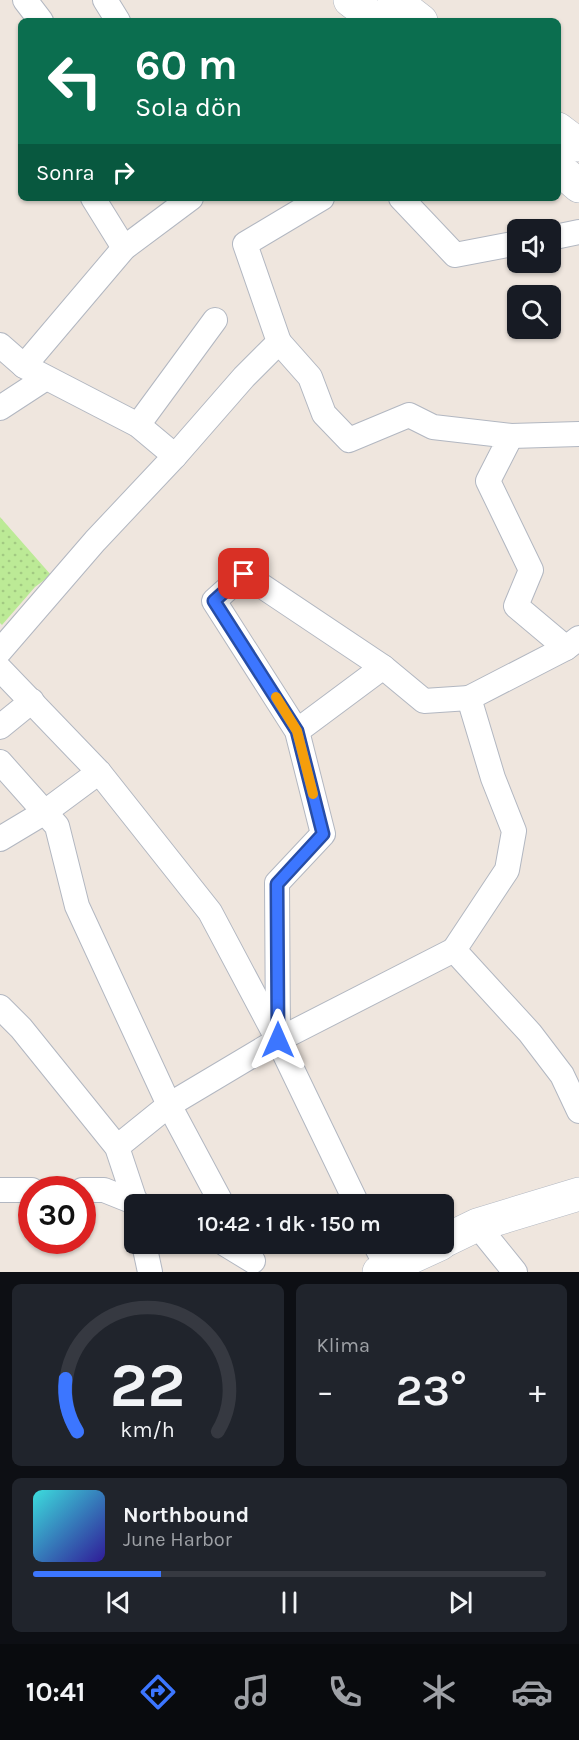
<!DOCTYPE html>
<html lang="tr">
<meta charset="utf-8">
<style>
body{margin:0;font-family:Karla,sans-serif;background:#20242c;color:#f1f3f6;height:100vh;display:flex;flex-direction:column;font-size:22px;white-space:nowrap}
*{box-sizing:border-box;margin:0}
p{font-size:20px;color:#9ea1a6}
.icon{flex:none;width:33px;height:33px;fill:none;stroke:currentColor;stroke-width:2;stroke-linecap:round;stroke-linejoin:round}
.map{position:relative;height:1272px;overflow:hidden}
.drawer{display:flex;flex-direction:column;gap:12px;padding:12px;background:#0d0f14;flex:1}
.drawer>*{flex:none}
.guide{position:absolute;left:18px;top:18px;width:543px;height:183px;border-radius:9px;box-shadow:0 2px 4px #0004;background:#0b6e4f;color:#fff;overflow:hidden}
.controls{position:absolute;left:507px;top:219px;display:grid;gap:12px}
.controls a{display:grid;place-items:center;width:54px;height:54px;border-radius:9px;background:#171b24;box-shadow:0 2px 4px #0004;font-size:30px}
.speed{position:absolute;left:18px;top:1176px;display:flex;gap:12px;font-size:30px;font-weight:700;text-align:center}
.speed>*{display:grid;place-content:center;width:78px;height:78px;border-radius:50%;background:#171b24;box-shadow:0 2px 4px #0004;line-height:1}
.speed .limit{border:9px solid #d22;background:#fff;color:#111}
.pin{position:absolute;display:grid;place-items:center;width:51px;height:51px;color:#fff;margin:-26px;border-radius:12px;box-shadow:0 3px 9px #0006}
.me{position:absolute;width:66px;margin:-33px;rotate:0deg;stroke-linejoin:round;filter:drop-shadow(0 0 4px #0008)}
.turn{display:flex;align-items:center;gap:21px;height:126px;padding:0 18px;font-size:27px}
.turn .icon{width:78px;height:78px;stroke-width:2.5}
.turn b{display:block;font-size:42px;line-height:51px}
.then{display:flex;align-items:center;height:57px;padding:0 18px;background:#0003;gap:12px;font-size:22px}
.big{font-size:45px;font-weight:600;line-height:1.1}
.drawer .card{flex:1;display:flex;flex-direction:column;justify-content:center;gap:9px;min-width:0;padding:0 21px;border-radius:9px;background:#20242c}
.drawer .dial{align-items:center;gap:0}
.dial svg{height:156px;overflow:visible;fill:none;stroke:#363941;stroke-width:7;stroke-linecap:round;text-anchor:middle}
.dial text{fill:#f1f3f6;stroke:none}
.song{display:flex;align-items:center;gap:18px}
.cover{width:72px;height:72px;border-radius:9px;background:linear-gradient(135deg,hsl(180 70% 55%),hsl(250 70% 35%))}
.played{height:6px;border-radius:3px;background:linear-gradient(90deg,#3c76ff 25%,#363941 25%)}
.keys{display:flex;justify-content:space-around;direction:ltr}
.heat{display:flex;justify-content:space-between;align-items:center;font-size:33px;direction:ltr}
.drawer .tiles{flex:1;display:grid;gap:12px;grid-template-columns:1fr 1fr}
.card:last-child{grid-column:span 2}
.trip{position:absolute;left:124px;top:1194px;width:330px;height:60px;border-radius:9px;background:#171b24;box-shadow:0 2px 4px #0004;font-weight:600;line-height:60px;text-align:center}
.tabs{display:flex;height:96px;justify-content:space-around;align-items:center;background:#090b0e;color:#9ea1a6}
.tabs .icon{width:42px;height:42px}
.tabs .selected{color:#3c76ff}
.tabs b{font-size:27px;color:#f1f3f6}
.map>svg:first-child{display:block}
.park{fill:url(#park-dots)}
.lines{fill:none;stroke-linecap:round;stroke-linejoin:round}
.street-casing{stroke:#b2b7c1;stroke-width:26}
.secondary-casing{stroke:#b2b7c1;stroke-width:34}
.street{stroke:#fff;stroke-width:24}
.secondary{stroke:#fff;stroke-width:33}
.route-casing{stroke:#274da6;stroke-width:15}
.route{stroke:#3c76ff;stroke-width:10}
.slow{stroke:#f59e0b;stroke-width:10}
</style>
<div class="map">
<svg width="579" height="1272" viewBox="0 0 579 1272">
<defs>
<pattern id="park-dots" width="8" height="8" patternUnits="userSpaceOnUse" patternTransform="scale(1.5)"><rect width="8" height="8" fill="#bcea96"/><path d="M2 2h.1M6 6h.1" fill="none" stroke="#a2c982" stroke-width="1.8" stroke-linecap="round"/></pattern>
</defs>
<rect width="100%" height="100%" fill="#efe6de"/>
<path class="park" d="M0,517L51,575L35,587L2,625L0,623Z"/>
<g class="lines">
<g class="street-casing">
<g id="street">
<path d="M25,0L41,21"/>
<path d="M105,0L118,21"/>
<path d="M93,198L124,248"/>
<path d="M401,198L455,255L518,243"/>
<path d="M550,238L579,232"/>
<path d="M279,342L310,377L324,414L349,440L409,415L433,427L511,436L488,481L531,570L516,606L566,648"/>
<path d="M0,345L24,366L138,425L175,456L95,541L0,651"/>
<path d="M24,366L124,248L191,198"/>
<path d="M0,408L46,378"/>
<path d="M138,425L215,320"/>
<path d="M511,436L579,434"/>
<path d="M175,456L244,377L279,342L245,244L322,198"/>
<path d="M579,638L566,648L469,698L493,778L514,831L507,870L454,950L530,1033L562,1075L579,1111"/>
<path d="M383,667L424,701L469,698"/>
<path d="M0,669L99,772L210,912L278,1040L357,1204"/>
<path d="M0,727L32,701"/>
<path d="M0,762L57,826L77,906L169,1105L222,1204"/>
<path d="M0,839L45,812L99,772"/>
<path d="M0,1007L21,1028L117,1147L136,1204"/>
<path d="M278,1040L277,883L323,834L297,731L383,667L244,574L214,601L297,731"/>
<path d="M117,1147L169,1105L278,1040L454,950"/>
<path d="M0,1190H32"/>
<path d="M82,1190H104L139,1204"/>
<path d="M477,1225L515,1272"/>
<path d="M144,1244L150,1272"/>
<path d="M225,1244L253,1261"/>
<path d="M375,1244L388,1269"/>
</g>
</g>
<g class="secondary-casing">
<g id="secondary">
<path d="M350,0L377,21"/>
<path d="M394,0L421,21"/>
<path d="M558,129L579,145"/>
<path d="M558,168L579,186"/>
<path d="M444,1241L477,1225L579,1194"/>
<path d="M379,1272L440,1244"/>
</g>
</g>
<use href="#street" class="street"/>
<use href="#secondary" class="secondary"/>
</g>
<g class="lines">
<g class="route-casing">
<path id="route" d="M244,574L214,601L297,731L323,834L277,884L278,1040"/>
</g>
<use href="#route" class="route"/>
<path class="slow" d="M276,697L297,731L313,794"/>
</g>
</svg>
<div class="controls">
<a><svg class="icon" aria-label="sound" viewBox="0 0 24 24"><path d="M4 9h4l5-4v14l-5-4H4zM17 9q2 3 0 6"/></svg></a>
<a><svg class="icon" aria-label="search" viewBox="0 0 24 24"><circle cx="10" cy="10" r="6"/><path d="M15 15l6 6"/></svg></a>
</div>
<div class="speed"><div class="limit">30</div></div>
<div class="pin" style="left:244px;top:574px;background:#d93025"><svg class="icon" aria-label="arrive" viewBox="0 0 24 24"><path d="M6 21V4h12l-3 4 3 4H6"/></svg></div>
<svg class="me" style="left:278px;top:1040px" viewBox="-20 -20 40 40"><path d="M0-17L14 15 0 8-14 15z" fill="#3c76ff" stroke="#fff" stroke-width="4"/></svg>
<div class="trip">10:42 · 1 dk · 150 m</div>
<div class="guide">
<div class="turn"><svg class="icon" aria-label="left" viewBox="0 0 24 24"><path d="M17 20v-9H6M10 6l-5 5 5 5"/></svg><div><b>60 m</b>Sola dön</div></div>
<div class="then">Sonra<svg class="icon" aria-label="right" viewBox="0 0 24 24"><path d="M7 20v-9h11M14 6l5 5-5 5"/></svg></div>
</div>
</div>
<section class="drawer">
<div class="tiles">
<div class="card dial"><svg viewBox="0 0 100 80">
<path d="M14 69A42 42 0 1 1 86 69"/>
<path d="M14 69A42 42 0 0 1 8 42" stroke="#3c76ff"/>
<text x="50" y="56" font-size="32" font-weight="700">22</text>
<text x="50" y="72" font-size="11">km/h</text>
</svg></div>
<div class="card"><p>Klima</p>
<div class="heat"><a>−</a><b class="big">23°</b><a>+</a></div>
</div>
<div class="card">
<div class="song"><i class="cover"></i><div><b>Northbound</b><p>June Harbor</p></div></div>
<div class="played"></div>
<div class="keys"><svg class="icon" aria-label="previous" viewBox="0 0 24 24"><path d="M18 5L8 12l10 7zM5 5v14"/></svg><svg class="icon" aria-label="pause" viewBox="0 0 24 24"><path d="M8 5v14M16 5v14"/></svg><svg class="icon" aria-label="next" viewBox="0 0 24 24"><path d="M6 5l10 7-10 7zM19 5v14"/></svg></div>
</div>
</div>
</section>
<nav class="tabs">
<b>10:41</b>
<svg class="icon selected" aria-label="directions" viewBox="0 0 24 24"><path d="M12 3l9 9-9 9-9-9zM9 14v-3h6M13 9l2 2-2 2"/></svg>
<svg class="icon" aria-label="music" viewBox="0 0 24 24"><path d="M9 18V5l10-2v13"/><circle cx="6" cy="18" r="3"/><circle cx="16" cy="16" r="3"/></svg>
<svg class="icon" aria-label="phone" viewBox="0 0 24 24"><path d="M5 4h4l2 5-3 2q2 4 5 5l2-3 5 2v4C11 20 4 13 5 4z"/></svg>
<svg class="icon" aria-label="climate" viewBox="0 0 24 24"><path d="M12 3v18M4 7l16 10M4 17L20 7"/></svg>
<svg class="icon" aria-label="car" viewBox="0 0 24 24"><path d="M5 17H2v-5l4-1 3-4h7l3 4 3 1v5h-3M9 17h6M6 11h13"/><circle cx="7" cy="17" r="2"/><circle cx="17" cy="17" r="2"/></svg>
</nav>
